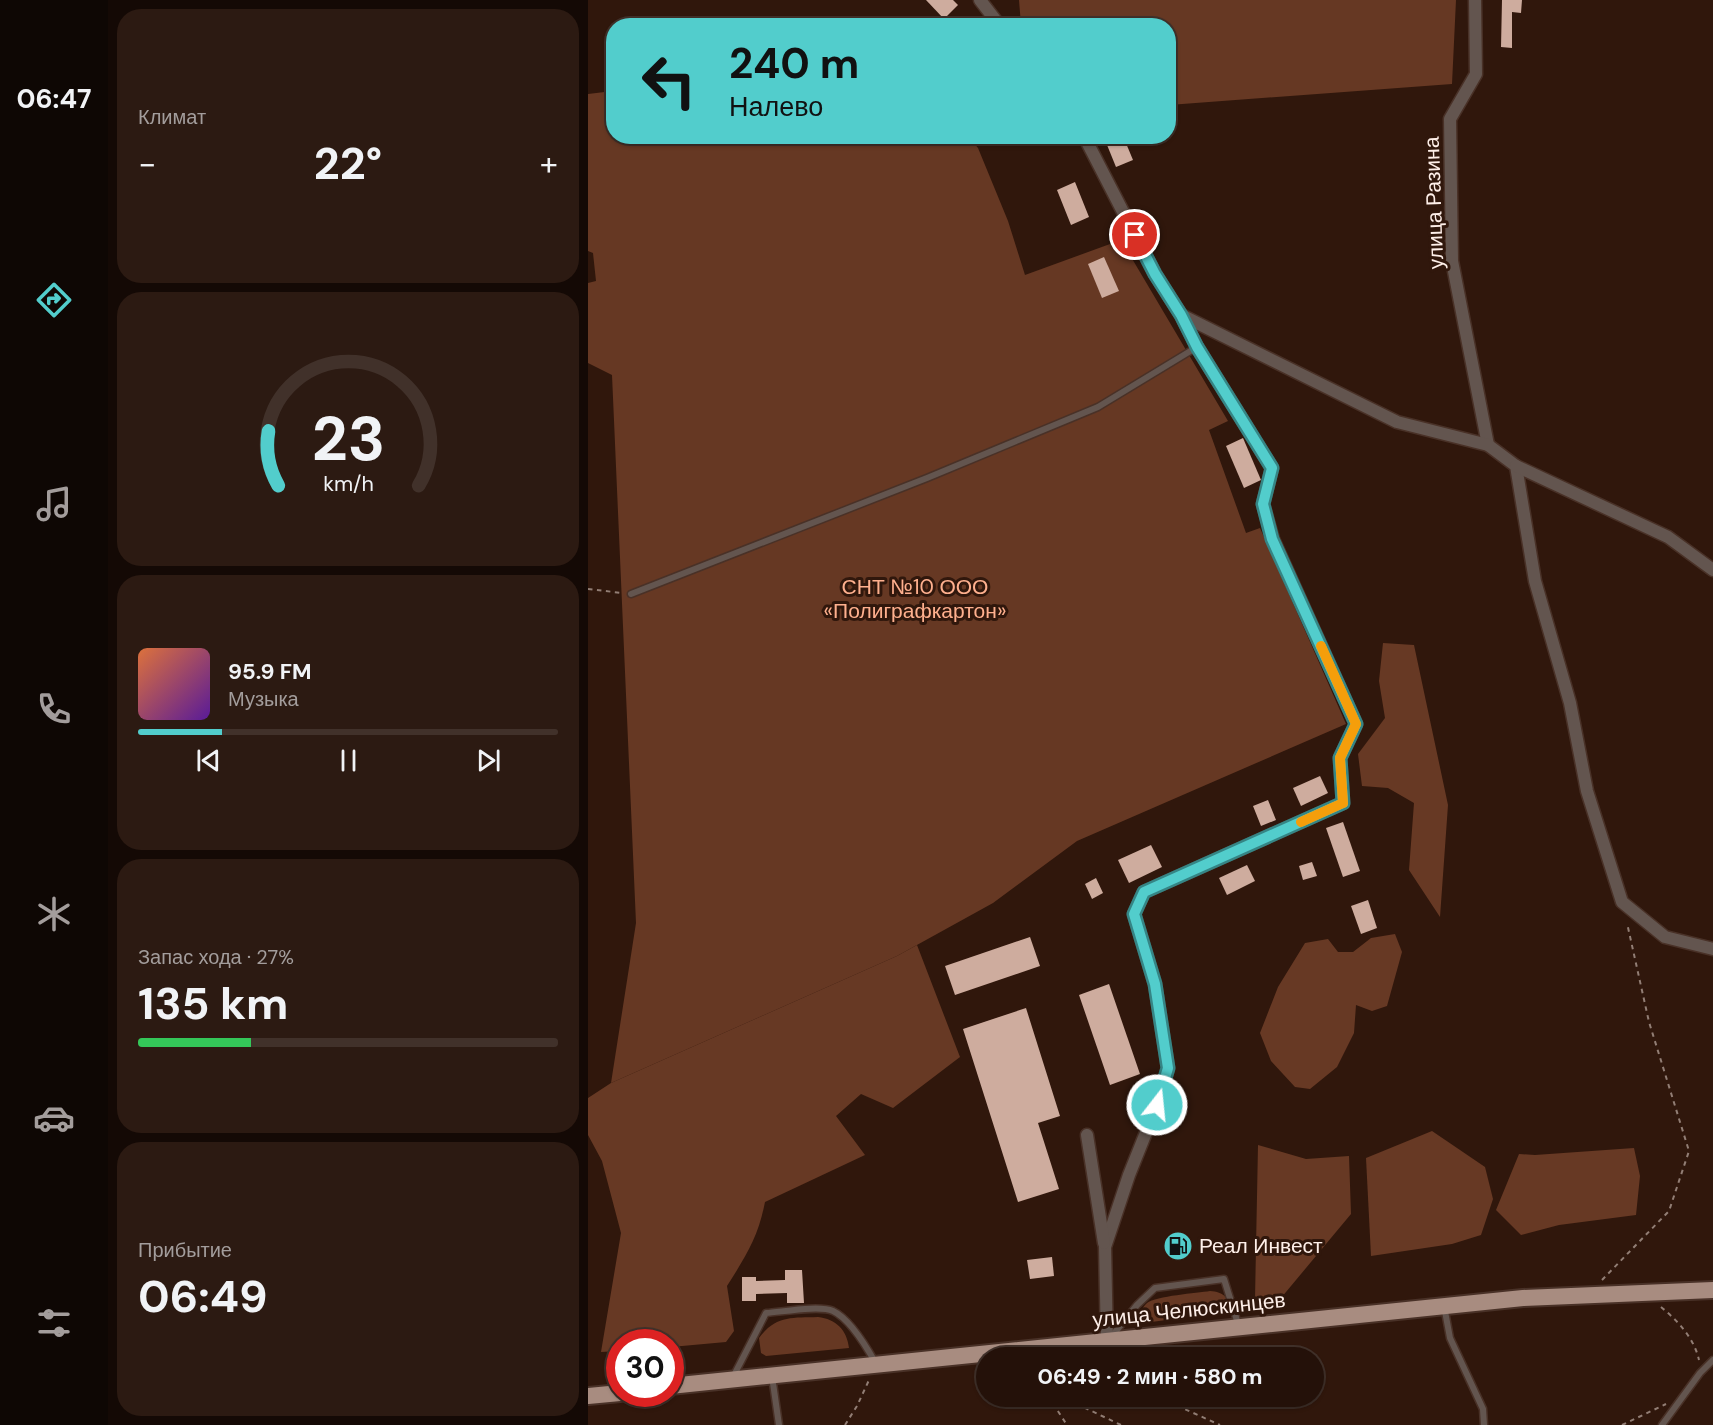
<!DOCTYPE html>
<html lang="ru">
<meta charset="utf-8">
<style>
body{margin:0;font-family:"DM Sans",sans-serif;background:#2c1a12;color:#f1f3f6;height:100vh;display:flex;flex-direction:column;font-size:22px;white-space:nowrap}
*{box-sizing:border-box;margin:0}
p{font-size:20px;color:#a39d9c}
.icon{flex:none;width:33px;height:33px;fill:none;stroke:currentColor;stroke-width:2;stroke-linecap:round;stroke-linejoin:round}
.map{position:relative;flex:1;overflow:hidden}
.sheet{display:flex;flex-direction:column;gap:9px;padding:9px;background:#140905;width:480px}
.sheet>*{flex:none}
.guide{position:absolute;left:18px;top:18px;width:570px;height:126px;border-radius:24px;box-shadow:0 2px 4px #0004,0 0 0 2px #41312a;background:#52cdcc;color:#111;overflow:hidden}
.speed{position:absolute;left:18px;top:1329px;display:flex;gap:12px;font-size:30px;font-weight:700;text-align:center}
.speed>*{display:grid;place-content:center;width:78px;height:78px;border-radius:50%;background:#241109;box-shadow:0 2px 4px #0004,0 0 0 2px #41312a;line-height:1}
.speed .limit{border:9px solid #d22;background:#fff;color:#111}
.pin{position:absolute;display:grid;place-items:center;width:51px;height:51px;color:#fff;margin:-26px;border:3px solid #fff;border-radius:50%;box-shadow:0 2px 6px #0007}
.me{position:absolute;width:66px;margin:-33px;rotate:16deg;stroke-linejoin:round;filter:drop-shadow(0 0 4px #0008)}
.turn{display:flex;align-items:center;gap:21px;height:126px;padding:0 24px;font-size:27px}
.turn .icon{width:78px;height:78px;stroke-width:2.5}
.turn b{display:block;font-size:42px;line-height:51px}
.big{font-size:45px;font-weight:700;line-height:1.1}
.sheet .widget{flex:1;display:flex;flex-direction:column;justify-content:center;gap:9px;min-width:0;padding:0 21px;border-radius:24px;background:#2c1a12}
.sheet .dial{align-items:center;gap:0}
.dial svg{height:156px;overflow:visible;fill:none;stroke:#41312a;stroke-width:7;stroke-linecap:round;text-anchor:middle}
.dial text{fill:#f1f3f6;stroke:none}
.song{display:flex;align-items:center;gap:18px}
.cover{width:72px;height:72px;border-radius:9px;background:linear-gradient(135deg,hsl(20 70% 55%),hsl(270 70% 35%))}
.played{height:6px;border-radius:3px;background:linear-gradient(90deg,#52cdcc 20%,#41312a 20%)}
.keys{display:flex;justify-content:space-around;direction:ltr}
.heat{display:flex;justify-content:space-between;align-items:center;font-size:33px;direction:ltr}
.charge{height:9px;border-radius:4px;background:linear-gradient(90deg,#34c759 27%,#41312a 0)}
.trip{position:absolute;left:388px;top:1347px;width:348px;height:60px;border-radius:30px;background:#241109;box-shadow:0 2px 4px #0004,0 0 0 2px #41312a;font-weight:700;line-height:60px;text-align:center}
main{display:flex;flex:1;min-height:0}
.tabs{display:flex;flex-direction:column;width:108px;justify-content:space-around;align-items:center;background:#0e0704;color:#a39d9c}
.tabs .icon{width:42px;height:42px}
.tabs .on{color:#52cdcc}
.tabs b{font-size:27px;color:#f1f3f6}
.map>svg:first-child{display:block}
.green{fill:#663823}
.forest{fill:#673924}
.building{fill:#ceac9e}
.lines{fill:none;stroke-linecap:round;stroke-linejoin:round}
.service-casing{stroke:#493127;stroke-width:9}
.minor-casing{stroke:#493127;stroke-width:15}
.primary-casing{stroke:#493127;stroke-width:20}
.path{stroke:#927e75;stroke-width:2;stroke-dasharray:4.5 4.5;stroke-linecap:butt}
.service{stroke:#63554f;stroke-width:6}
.minor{stroke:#63554f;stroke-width:12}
.primary{stroke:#a88c80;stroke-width:16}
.route-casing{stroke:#358585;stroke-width:15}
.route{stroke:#52cdcc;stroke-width:10}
.slow{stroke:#f59e0b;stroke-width:10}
.labels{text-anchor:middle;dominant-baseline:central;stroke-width:6;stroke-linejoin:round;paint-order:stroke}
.street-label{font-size:21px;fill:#feefe9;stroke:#30170c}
.park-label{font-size:21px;fill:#ffb08e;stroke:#30170c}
.poi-label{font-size:21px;fill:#feefe9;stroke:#30170c;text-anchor:start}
</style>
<main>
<nav class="tabs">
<b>06:47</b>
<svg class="icon on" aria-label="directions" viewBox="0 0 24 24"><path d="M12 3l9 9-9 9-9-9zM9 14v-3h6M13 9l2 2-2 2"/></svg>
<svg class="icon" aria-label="music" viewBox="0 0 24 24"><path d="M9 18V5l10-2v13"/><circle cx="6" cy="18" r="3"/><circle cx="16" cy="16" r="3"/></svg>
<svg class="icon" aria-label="phone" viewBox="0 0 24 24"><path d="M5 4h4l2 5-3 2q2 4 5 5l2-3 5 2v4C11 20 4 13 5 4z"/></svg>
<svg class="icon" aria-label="climate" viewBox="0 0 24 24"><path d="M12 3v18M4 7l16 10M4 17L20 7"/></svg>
<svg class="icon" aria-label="car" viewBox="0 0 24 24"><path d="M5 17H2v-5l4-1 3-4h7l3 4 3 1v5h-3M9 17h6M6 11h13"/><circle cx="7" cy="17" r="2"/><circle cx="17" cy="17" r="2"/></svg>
<svg class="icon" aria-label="filters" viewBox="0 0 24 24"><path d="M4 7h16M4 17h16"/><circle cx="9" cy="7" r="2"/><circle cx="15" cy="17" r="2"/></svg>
</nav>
<section class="sheet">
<div class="widget"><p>Климат</p>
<div class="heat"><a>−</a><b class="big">22°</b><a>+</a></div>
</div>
<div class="widget dial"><svg viewBox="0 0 100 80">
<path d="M14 69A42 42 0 1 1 86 69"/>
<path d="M14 69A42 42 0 0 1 9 41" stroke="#52cdcc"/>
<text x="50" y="56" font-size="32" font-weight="700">23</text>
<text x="50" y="72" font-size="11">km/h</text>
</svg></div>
<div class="widget">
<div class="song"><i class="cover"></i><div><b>95.9 FM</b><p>Музыка</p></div></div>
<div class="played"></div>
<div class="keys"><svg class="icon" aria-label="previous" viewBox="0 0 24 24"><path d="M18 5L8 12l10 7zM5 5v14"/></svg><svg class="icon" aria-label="pause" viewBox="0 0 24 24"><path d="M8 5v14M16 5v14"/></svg><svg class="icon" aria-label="next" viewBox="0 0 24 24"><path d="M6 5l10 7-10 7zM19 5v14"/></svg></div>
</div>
<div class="widget"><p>Запас хода · 27%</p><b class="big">135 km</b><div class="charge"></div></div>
<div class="widget"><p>Прибытие</p><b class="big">06:49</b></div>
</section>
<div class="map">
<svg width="1125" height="1425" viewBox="0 0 1125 1425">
<rect width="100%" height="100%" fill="#30170c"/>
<g class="green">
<path d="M431,0H868L864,84L581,105L580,26L433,25Z"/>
<path d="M25,91L26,136L381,137L390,148L420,221L437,275L533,240L640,421L621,430L658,533L672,528L758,724L489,841L405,903L309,956L23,1083L48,923L24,375L0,363V283L8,281L5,253L0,251V94Z"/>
<path d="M622,1291C635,1292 645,1298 637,1312L556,1323L553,1320C552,1314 554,1307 559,1303C568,1296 609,1293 622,1291Z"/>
<path d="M230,1317C248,1319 259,1330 261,1348L178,1356L173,1353L171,1338C188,1315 204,1318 230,1317Z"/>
</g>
<g class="forest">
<path d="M795,643L826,645L860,805L852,917L821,870L826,803L800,788L774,786L770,754L797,718L791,681Z"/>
<path d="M807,934L814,952L799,1006L784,1011L768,1005L766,1033L749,1067L722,1089L707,1087L683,1061L672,1033L690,987L717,943L740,939L750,952H765L783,938Z"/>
<path d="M329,945L372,1057L305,1108L273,1094L248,1116L277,1155L177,1202C170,1238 158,1256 139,1286L146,1331L138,1342L83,1347L82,1342H32L31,1351L13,1352L33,1233L14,1161L0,1135V1098L23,1083L309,956Z"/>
<path d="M844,1131L897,1167L905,1199L893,1235L864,1244L783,1256L778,1158Z"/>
<path d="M670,1145L718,1159L761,1156L763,1214L693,1298L667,1299Z"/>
<path d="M1046,1148L1052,1176L1048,1215L971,1225L933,1235L908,1210L931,1154L947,1155Z"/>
</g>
<g class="building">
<path d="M338,0H365L370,5L356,19Z"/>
<path d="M914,0H934L933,13L924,12V48L913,47Z"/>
<path d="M524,136H535L545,160L528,167L517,140Z"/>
<path d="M487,182L501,217L483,225L469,190Z"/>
<path d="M516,257L531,291L514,298L500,264Z"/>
<path d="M655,438L673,480L656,488L638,446Z"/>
<path d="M732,776L740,793L713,806L705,788Z"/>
<path d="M680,800L688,820L673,826L665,806Z"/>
<path d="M755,822L772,871L755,877L738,828Z"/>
<path d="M563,845L574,867L541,883L530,860Z"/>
<path d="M724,862L729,876L715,880L711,866Z"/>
<path d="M659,865L667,881L639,895L631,878Z"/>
<path d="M508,878L515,893L504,899L497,884Z"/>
<path d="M780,900L789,928L773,934L763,906Z"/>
<path d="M442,937L452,966L367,995L357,966Z"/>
<path d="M521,984L552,1074L522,1085L491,995Z"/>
<path d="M438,1008L472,1116L450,1123L471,1189L430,1202L375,1029Z"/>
<path d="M464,1257L466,1276L442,1279L439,1260Z"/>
<path d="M197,1270H214L216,1303H199V1293L168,1294V1301H154V1277H168V1281L197,1280Z"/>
</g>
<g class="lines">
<g class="service-casing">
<g id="service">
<path d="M43,594L339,478L510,407L609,347"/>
<path d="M856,1306L862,1338L895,1409L896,1425"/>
<path d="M524,1336L549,1305L567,1288L636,1279L651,1327"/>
<path d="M184,1376L191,1425"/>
<path d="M145,1377L178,1313C194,1312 231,1305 245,1311C262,1319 278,1346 287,1362"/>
<path d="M1074,1425L1112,1373L1125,1360"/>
</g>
</g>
<g class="minor-casing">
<g id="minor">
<path d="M392,0L412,26"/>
<path d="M887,0L888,74L862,119L864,261L900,445"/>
<path d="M496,136L567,274L593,315L609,347L684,468L675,504L685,539L768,724L752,758L755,803L556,892L546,914L567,984L580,1068L569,1105L541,1175L517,1247L519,1342"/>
<path d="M593,315L809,422L900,445L928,466L947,581L982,703L999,791L1034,902L1077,937L1125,949"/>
<path d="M928,466L1080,537L1125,570"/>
<path d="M499,1135L516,1243"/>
</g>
</g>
<g class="primary-casing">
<g id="primary">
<path d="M82,1386L935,1298L1125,1290"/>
<path d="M0,1396L32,1393"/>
</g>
</g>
<g class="path">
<path d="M0,589L34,593"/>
<path d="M1014,1280L1081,1211L1101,1151L1061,1022L1039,923"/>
<path d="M1073,1307C1090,1321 1106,1338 1111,1360"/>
<path d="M460,1396L479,1425"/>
<path d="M472,1396L533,1425"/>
<path d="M574,1396L581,1402L632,1425"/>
<path d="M257,1425L269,1406L281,1380"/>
<path d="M1034,1425L1078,1404"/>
</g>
<use href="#service" class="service"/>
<use href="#minor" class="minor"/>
<use href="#primary" class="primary"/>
</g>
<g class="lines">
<g class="route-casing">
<path id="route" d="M547,235L567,274L593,315L609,347L684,468L675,504L684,539L768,724L752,758L755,803L556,892L546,914L567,984L580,1068L569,1105"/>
</g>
<use href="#route" class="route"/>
<path class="slow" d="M713,822L755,803L752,758L768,724L733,646"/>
</g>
<defs>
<g id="fuel-disc" transform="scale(1.5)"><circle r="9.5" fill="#52cdcc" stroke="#30170c"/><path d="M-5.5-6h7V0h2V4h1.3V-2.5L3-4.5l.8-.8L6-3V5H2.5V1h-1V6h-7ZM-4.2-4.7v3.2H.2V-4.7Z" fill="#111"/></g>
</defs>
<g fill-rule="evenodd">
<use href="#fuel-disc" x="590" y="1246"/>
</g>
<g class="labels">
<g class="street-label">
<text transform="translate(846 203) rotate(-92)">улица Разина</text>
<text transform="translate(601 1310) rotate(-6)">улица Челюскинцев</text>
</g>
<g class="park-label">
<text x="327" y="587">СНТ №10 ООО<tspan x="327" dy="24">«Полиграфкартон»</tspan></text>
</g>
<g class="poi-label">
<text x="611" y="1246">Реал Инвест</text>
</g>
</g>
</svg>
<div class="speed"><div class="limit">30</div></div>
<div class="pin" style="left:547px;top:235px;background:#d93025"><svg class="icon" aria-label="arrive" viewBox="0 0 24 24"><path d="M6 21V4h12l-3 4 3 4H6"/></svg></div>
<svg class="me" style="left:569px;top:1105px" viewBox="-20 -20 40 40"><circle r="17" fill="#52cdcc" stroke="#fff" stroke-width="3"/><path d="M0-11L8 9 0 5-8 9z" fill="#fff"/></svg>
<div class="trip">06:49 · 2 мин · 580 m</div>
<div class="guide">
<div class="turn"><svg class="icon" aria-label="left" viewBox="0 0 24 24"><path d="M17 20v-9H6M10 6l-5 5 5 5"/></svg><div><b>240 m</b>Налево</div></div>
</div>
</div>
</main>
